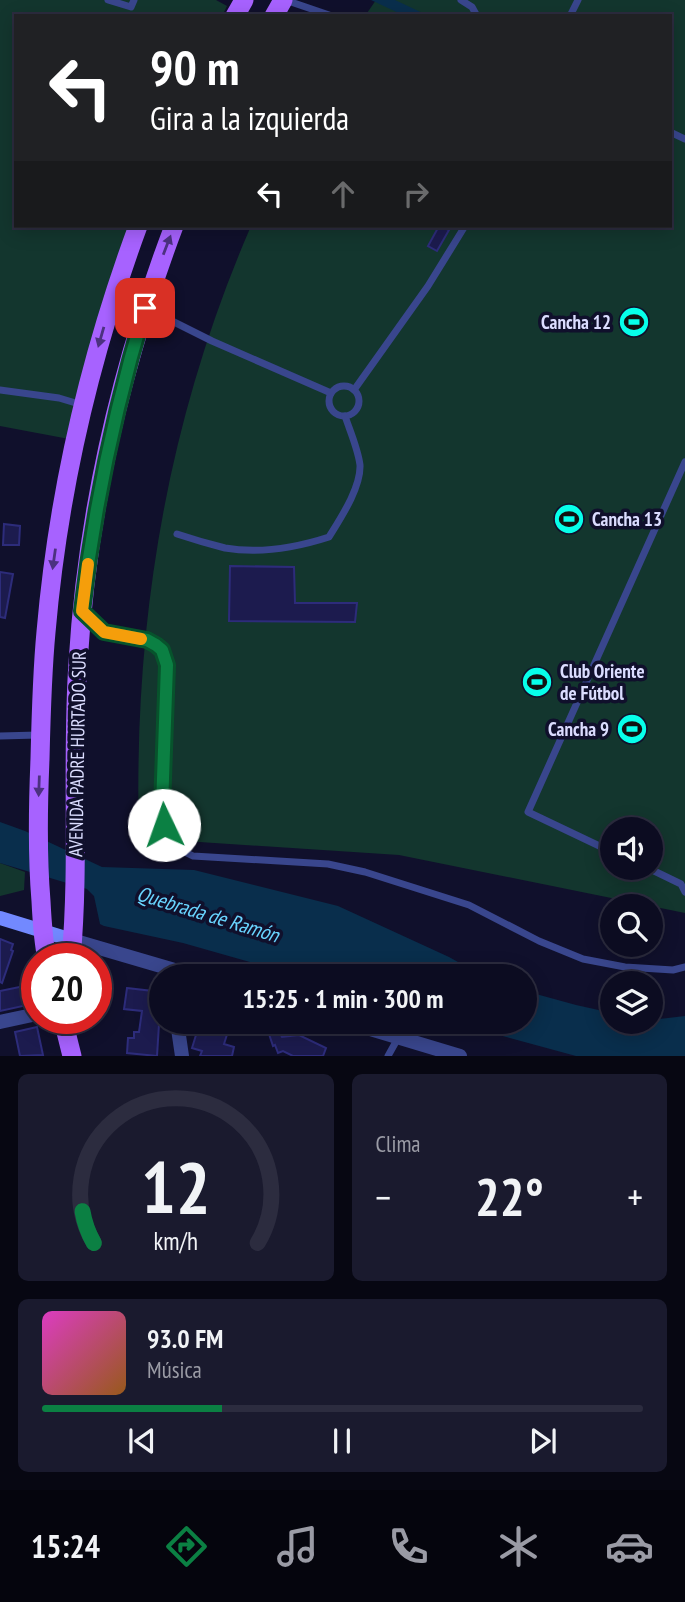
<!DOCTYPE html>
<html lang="es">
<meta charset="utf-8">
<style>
body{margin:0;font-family:"PT Sans Narrow",sans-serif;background:#1a1a2e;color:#f1f3f6;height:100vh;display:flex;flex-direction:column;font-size:26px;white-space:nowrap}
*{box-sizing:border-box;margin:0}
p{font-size:23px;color:#9a9ba5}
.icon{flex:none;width:38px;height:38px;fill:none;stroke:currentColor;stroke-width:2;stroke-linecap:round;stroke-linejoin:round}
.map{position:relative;height:1056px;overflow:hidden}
.side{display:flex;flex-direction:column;gap:18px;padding:18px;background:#070712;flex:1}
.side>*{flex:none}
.top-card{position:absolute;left:14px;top:14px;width:658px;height:214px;border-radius:0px;box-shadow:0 4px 18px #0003,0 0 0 2px #2c2c3f;background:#202124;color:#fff;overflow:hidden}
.buttons{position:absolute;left:600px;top:817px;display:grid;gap:14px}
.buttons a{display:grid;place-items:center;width:63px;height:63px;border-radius:50%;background:#0c0c21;box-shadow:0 4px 18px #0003,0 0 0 2px #2c2c3f;font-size:35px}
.speed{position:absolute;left:21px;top:943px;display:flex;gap:14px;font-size:35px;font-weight:700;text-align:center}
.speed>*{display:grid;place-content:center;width:91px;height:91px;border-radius:50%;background:#0c0c21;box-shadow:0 4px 18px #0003,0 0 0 2px #2c2c3f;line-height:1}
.speed .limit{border:10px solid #d22;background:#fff;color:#111}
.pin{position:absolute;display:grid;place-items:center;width:60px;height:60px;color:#fff;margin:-30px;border-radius:14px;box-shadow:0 4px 10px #0006}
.me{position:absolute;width:77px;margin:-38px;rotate:357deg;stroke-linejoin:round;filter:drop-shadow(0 0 5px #0008)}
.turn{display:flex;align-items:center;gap:24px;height:147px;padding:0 21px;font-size:32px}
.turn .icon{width:91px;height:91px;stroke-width:2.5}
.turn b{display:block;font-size:49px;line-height:60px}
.lanes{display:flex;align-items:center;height:66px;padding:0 21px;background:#0003;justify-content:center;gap:35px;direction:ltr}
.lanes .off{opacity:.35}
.big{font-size:52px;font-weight:700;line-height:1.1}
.side .tile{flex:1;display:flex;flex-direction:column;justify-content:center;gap:10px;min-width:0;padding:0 24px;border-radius:10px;background:#1a1a2e}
.side .dial{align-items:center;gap:0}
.dial svg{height:182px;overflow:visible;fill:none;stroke:#2c2c3f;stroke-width:7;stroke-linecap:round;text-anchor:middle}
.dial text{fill:#f1f3f6;stroke:none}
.song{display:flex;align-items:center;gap:21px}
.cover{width:84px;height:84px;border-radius:10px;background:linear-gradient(135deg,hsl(310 70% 55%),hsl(30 70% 35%))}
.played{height:7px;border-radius:4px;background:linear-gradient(90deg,#0b8043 30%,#2c2c3f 30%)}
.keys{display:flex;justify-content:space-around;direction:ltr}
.heat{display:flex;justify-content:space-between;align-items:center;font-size:38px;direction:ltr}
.side .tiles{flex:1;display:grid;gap:18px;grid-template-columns:1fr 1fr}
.tile:last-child{grid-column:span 2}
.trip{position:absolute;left:149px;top:964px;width:388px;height:70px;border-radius:35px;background:#0c0c21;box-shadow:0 4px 18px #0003,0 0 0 2px #2c2c3f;font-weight:700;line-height:70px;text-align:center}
.tabs{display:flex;height:112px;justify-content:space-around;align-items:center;background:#05050d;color:#9a9ba5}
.tabs .icon{width:49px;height:49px}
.tabs .current{color:#0b8043}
.tabs b{font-size:32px;color:#f1f3f6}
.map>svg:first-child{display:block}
.green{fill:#13362e;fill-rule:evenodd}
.water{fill:#092e4c}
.building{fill:#1c1b4e;stroke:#2d2c7b;stroke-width:2}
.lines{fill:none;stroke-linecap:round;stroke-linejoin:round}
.service{stroke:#39468d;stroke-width:7}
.minor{stroke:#39468d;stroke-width:14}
.tertiary{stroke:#39468d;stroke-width:14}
.secondary{stroke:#7289ff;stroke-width:14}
.primary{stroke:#a762ff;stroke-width:19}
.oneway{fill:#4c3180}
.route-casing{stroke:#07532c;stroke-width:18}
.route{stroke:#0b8043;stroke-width:12}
.slow{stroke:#f59e0b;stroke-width:12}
.labels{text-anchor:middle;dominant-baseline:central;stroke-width:7;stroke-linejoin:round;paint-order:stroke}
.poi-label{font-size:19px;font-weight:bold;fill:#dbddff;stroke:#10102c;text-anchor:end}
.street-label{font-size:19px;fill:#dbddff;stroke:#10102c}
.water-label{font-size:21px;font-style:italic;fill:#69d5ff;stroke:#10102c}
</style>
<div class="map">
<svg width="685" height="1056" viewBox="0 0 685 1056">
<rect width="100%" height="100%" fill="#10102c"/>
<g class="green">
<path d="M0,0H216L227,6L222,16H16V226H132L69,439L0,426Z"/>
<path d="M376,0H685V913L399,855L139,838C133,625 166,422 251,226H670V16H365ZM612,830H651V868H612Z"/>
<path d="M0,863L25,872L24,890L0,896Z"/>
</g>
<g class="water">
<path d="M371,0H395L429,16H405Z"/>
<path d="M0,822L25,831L102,867L194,870L338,906L449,957L483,976H299L183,943L104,926L100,924L94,896L87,889L0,863Z"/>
<path d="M525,991L576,1005L612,1013V1022H651V1020L685,1016V1056H576L451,1022H525Z"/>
</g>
<g class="building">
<path d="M439,226L449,230L437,251L428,246Z"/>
<path d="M4,524L20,526L19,545H3Z"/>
<path d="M230,566L294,567L295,603H357L355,622L229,621Z"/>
<path d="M0,572L13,574L5,618L0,617Z"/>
<path d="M0,939L13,944L11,950L13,951L2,983L0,982Z"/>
<path d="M29,985L23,1006L0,1011V991Z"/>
<path d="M127,988L161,992L157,1056L127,1053L128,1038H134V1032H139L142,1011L124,1009Z"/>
<path d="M192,1022H231L224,1044L234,1047L232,1056H200L202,1051L192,1048L196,1035Z"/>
<path d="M37,1027L43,1055L20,1056L15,1032Z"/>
<path d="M279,1031L282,1037L299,1035L326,1048L323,1056H293L283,1051L278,1053L275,1045L273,1046L269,1034Z"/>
</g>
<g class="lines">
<g class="service">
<path d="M108,0L131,7L134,0"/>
<path d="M285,0L332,16"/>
<path d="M461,0L472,7L477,16"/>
<path d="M570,16L578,0"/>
<path d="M670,132L685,139"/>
<path d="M146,308L212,341L331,393"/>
<circle cx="344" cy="401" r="15"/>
<path d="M0,390L59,398L79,404L80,407"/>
<path d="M354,390L428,286L465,226"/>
<path d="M177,534C192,539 209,544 225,548C260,554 295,548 329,537C340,519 361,488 360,465C358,449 350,431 345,416"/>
<path d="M86,615L104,632L147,641L156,645L162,650L167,665L162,807C165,832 168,846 193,856L328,864L365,872L469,905L539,941L583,959L625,967L673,970L685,967"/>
<path d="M0,736L38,735"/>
<path d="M612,852L528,812L685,462"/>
<path d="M648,868L681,884L685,892"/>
<path d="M388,1056L398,1038"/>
</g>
<g class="minor">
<path d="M0,1022L37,1014"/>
<path d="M177,1022L182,1056"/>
</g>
<g class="tertiary">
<path d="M72,940L195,976"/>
<path d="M347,1022L460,1056"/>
</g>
<path class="secondary" d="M0,918L72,940"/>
<g class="primary">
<path d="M235,16L244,0"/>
<path d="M274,16L283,0"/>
<path d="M47,959C43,940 42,921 41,901C37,854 38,806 40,759C41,716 42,674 46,632C58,493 90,356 138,226"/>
<path d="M71,959C80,861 71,762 78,663C87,513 121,366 174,226"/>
<path d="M66,1018V1032L72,1056"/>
</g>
</g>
<defs><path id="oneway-solid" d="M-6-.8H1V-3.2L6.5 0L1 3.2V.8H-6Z" transform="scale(1.75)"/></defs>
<g class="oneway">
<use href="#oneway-solid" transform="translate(167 245) rotate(-69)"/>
<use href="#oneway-solid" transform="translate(101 337) rotate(106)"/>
<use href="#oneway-solid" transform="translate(54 559) rotate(98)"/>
<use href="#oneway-solid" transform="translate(39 786) rotate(92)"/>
</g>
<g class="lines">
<g class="route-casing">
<path id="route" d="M145,308C115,408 94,507 82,611L104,632L147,640L156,645L162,650L167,665L162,807L164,825"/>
</g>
<use href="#route" class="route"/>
<path class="slow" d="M88,564L82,611L104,632L141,639"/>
</g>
<defs>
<g id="stadium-disc" transform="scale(1.575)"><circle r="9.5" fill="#07ffea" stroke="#10102c"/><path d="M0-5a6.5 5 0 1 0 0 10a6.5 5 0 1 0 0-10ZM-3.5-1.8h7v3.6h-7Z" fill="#111"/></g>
</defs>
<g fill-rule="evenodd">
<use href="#stadium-disc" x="634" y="322"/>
<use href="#stadium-disc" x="569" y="519"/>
<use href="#stadium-disc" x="537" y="682"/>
<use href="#stadium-disc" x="632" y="729"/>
</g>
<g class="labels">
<g class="poi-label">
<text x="611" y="322">Cancha 12</text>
<text x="592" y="519" text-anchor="start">Cancha 13</text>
<text x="560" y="671" text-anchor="start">Club Oriente<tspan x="560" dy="22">de Fútbol</tspan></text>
<text x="609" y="729">Cancha 9</text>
</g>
<g class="street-label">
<text transform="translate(77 754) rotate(-89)">AVENIDA PADRE HURTADO SUR</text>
</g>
<g class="water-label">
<text transform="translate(208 914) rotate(17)">Quebrada de Ramón</text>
</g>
</g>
</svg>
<div class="buttons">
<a><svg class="icon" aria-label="sound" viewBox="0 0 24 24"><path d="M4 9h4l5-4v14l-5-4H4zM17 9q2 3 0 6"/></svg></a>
<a><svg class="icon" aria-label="search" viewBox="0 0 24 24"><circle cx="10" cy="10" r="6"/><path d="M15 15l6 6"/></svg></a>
<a><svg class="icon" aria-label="layers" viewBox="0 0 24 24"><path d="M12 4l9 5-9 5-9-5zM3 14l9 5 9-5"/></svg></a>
</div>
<div class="speed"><div class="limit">20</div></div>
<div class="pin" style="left:145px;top:308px;background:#d93025"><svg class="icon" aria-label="arrive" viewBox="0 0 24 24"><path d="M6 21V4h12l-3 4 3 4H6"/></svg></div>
<svg class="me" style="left:164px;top:825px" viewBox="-20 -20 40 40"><circle r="19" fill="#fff"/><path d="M0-13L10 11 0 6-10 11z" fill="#0b8043"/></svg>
<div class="trip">15:25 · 1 min · 300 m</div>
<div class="top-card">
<div class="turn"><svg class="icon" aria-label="left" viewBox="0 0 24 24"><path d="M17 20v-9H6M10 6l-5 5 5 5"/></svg><div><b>90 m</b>Gira a la izquierda</div></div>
<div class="lanes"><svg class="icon" aria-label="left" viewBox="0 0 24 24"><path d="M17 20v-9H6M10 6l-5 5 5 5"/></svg><svg class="icon off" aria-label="ahead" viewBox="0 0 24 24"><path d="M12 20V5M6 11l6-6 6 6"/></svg><svg class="icon off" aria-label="right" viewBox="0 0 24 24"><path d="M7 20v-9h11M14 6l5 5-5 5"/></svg></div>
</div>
</div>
<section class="side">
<div class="tiles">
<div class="tile dial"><svg viewBox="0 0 100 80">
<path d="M14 69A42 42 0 1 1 86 69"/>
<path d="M14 69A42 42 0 0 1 9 55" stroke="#0b8043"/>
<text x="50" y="56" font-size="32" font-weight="700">12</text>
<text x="50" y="72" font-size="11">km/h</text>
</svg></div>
<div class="tile"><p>Clima</p>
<div class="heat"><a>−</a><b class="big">22°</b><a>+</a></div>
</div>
<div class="tile">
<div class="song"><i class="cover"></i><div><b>93.0 FM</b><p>Música</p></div></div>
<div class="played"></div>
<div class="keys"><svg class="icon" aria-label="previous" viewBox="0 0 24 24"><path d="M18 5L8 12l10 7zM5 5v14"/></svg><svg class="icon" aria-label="pause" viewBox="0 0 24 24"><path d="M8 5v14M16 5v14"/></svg><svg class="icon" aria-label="next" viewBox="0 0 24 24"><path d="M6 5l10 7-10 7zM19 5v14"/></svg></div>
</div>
</div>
</section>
<nav class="tabs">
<b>15:24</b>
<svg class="icon current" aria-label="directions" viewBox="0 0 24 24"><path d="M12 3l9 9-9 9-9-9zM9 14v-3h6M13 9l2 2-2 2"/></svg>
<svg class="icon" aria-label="music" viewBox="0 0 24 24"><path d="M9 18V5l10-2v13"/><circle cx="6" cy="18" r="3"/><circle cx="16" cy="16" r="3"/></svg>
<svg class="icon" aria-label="phone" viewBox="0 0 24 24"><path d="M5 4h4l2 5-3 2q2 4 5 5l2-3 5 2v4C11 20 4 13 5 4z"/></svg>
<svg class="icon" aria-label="climate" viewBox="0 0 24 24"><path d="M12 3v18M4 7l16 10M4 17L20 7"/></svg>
<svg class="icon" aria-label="car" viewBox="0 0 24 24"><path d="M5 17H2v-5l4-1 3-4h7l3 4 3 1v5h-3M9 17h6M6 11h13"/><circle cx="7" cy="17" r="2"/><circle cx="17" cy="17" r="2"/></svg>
</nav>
